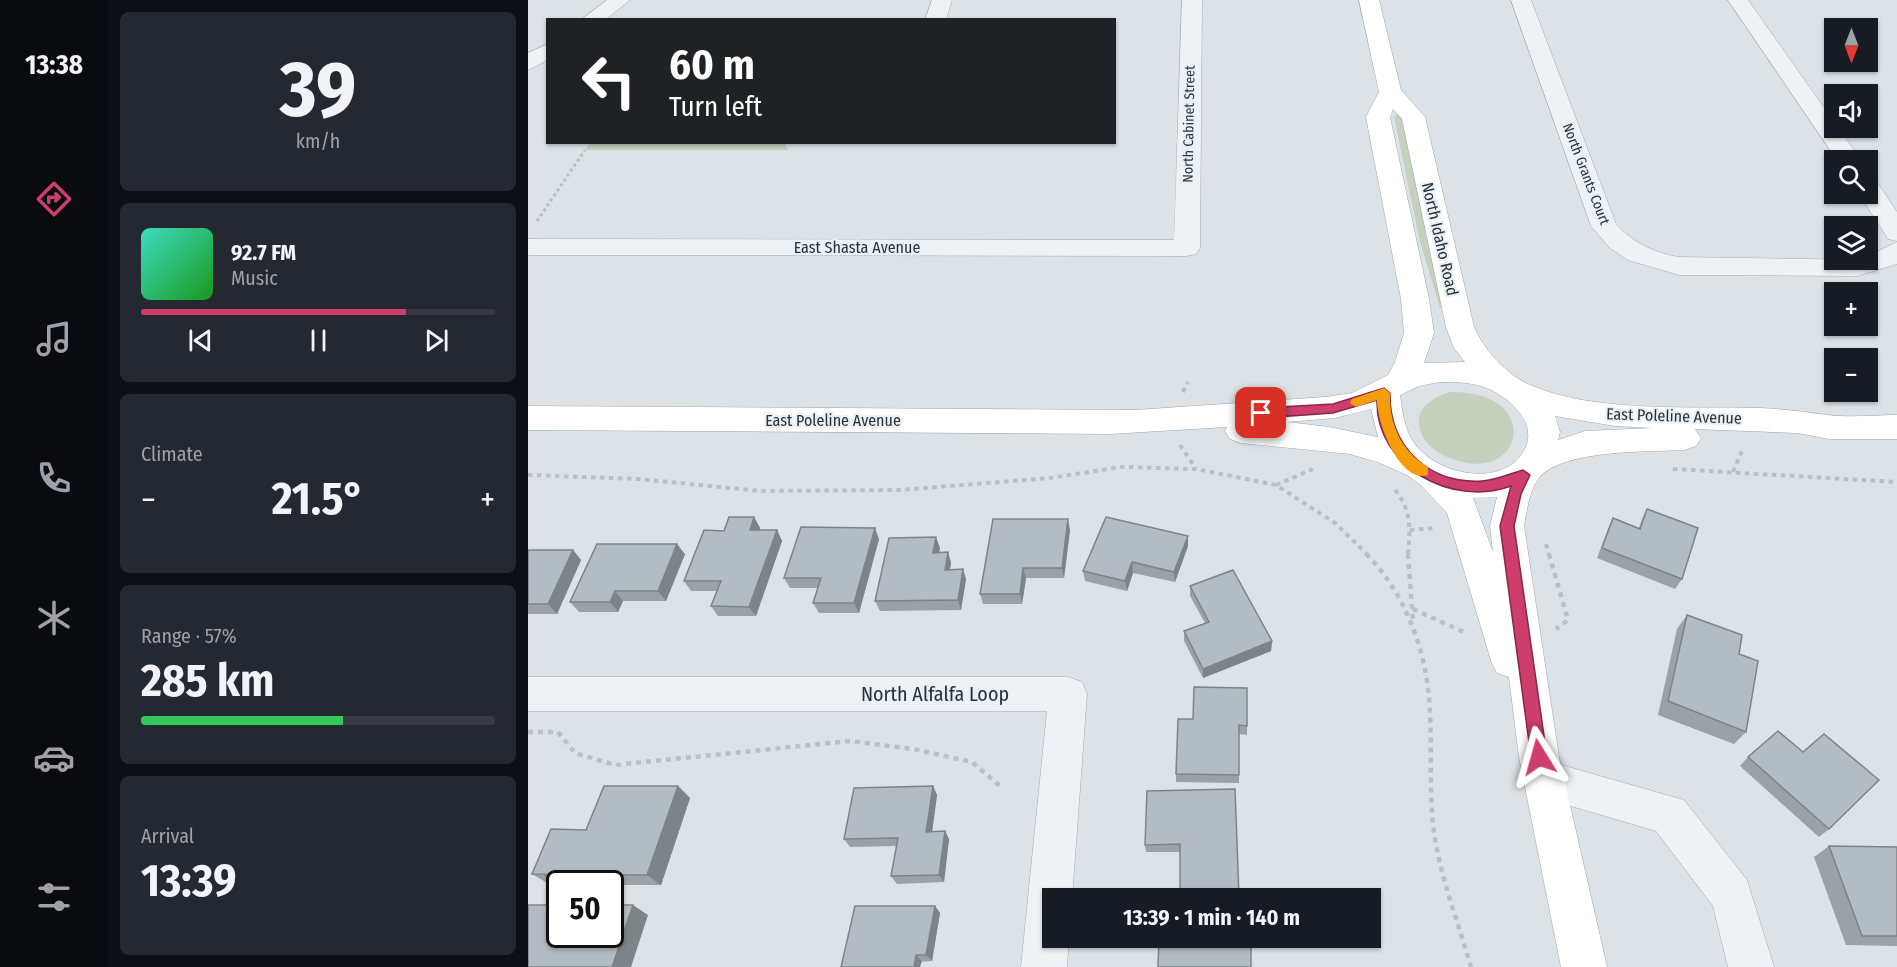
<!DOCTYPE html>
<meta charset="utf-8">
<style>
body{margin:0;font-family:"Fira Sans Condensed",sans-serif;background:#242831;color:#f1f3f6;height:100vh;display:flex;flex-direction:column;font-size:22px;white-space:nowrap}
*{box-sizing:border-box;margin:0}
p{font-size:20px;color:#9ea1a6}
.icon{flex:none;width:33px;height:33px;fill:none;stroke:currentColor;stroke-width:2;stroke-linecap:round;stroke-linejoin:round}
.map{position:relative;flex:1;overflow:hidden}
.details{display:flex;flex-direction:column;gap:12px;padding:12px;background:#0d0f14;width:420px}
.details>*{flex:none}
.top-card{position:absolute;left:18px;top:18px;width:570px;height:126px;border-radius:0px;box-shadow:0 2px 4px #0004;background:#202124;color:#fff;overflow:hidden}
.needle{width:39px;rotate:180deg}
.controls{position:absolute;left:1296px;top:18px;display:grid;gap:12px}
.controls a{display:grid;place-items:center;width:54px;height:54px;border-radius:0px;background:#171b24;box-shadow:0 2px 4px #0004;font-size:30px}
.speed{position:absolute;left:18px;top:870px;display:flex;gap:12px;font-size:30px;font-weight:700;text-align:center}
.speed>*{display:grid;place-content:center;width:78px;height:78px;border-radius:50%;background:#171b24;box-shadow:0 2px 4px #0004;line-height:1}
.speed .limit{border:3px solid #111;border-radius:9px;background:#fff;color:#111}
.pin{position:absolute;display:grid;place-items:center;width:51px;height:51px;color:#fff;margin:-26px;border-radius:12px;box-shadow:0 3px 9px #0006}
.me{position:absolute;width:66px;margin:-33px;rotate:352deg;stroke-linejoin:round;filter:drop-shadow(0 0 4px #0008)}
.turn{display:flex;align-items:center;gap:21px;height:126px;padding:0 24px;font-size:27px}
.turn .icon{width:78px;height:78px;stroke-width:2.5}
.turn b{display:block;font-size:42px;line-height:51px}
.big{font-size:45px;font-weight:700;line-height:1.1}
.details .widget{flex:1;display:flex;flex-direction:column;justify-content:center;gap:9px;min-width:0;padding:0 21px;border-radius:9px;background:#242831}
.details .dial{align-items:center;gap:0}
.dial b{font-size:78px;line-height:1}
.song{display:flex;align-items:center;gap:18px}
.cover{width:72px;height:72px;border-radius:9px;background:linear-gradient(135deg,hsl(170 70% 55%),hsl(120 70% 35%))}
.played{height:6px;border-radius:3px;background:linear-gradient(90deg,#ce3e6c 75%,#363941 75%)}
.keys{display:flex;justify-content:space-around;direction:ltr}
.heat{display:flex;justify-content:space-between;align-items:center;font-size:33px;direction:ltr}
.charge{height:9px;border-radius:4px;background:linear-gradient(90deg,#34c759 57%,#363941 0)}
.trip{position:absolute;left:514px;top:888px;width:339px;height:60px;border-radius:0px;background:#171b24;box-shadow:0 2px 4px #0004;font-weight:700;line-height:60px;text-align:center}
main{display:flex;flex:1;min-height:0}
.menu{display:flex;flex-direction:column;width:108px;justify-content:space-around;align-items:center;background:#090b0e;color:#9ea1a6}
.menu .icon{width:42px;height:42px}
.menu .current{color:#ce3e6c}
.menu b{font-size:27px;color:#f1f3f6}
.map>svg:first-child{display:block}
.green{fill:#c5d0bd}
.lines{fill:none;stroke-linecap:round;stroke-linejoin:round}
.minor-casing{stroke:#a2aab0;stroke-width:1}
.major-casing{stroke:#9ba8b2;stroke-width:1}
.path-far2{stroke:#bac0c5;stroke-width:3;stroke-dasharray:3 3;stroke-linecap:butt}
.path-far1{stroke:#bac0c5;stroke-width:4;stroke-dasharray:4.5 4.5;stroke-linecap:butt}
.path{stroke:#bac0c5;stroke-width:4.5;stroke-dasharray:5 5;stroke-linecap:butt}
.minor{fill:#eef2f5;fill-rule:evenodd}
.major{fill:#fff;fill-rule:evenodd}
.wall{fill:#9aa2a8}
.shaded-wall{fill:#7d8488}
.building{fill:#b3bcc3;stroke:#7d8488;stroke-width:1.5}
.route{fill:#ce3e6c;stroke:#862846;stroke-width:1.5}
.slow{fill:#f59e0b}
.labels{text-anchor:middle;dominant-baseline:central;stroke-width:4.5;stroke-linejoin:round;paint-order:stroke}
.far-street-label{font-size:14px;fill:#26323c;stroke:#ebf0f4}
.street-label{font-size:16px;fill:#26323c;stroke:#ebf0f4}
.near-street-label{font-size:20px;fill:#26323c;stroke:#ebf0f4}
</style>
<main>
<nav class="menu">
<b>13:38</b>
<svg class="icon current" aria-label="directions" viewBox="0 0 24 24"><path d="M12 3l9 9-9 9-9-9zM9 14v-3h6M13 9l2 2-2 2"/></svg>
<svg class="icon" aria-label="music" viewBox="0 0 24 24"><path d="M9 18V5l10-2v13"/><circle cx="6" cy="18" r="3"/><circle cx="16" cy="16" r="3"/></svg>
<svg class="icon" aria-label="phone" viewBox="0 0 24 24"><path d="M5 4h4l2 5-3 2q2 4 5 5l2-3 5 2v4C11 20 4 13 5 4z"/></svg>
<svg class="icon" aria-label="climate" viewBox="0 0 24 24"><path d="M12 3v18M4 7l16 10M4 17L20 7"/></svg>
<svg class="icon" aria-label="car" viewBox="0 0 24 24"><path d="M5 17H2v-5l4-1 3-4h7l3 4 3 1v5h-3M9 17h6M6 11h13"/><circle cx="7" cy="17" r="2"/><circle cx="17" cy="17" r="2"/></svg>
<svg class="icon" aria-label="filters" viewBox="0 0 24 24"><path d="M4 7h16M4 17h16"/><circle cx="9" cy="7" r="2"/><circle cx="15" cy="17" r="2"/></svg>
</nav>
<section class="details">
<div class="widget dial"><b>39</b><p>km/h</p></div>
<div class="widget">
<div class="song"><i class="cover"></i><div><b>92.7 FM</b><p>Music</p></div></div>
<div class="played"></div>
<div class="keys"><svg class="icon" aria-label="previous" viewBox="0 0 24 24"><path d="M18 5L8 12l10 7zM5 5v14"/></svg><svg class="icon" aria-label="pause" viewBox="0 0 24 24"><path d="M8 5v14M16 5v14"/></svg><svg class="icon" aria-label="next" viewBox="0 0 24 24"><path d="M6 5l10 7-10 7zM19 5v14"/></svg></div>
</div>
<div class="widget"><p>Climate</p>
<div class="heat"><a>−</a><b class="big">21.5°</b><a>+</a></div>
</div>
<div class="widget"><p>Range · 57%</p><b class="big">285 km</b><div class="charge"></div></div>
<div class="widget"><p>Arrival</p><b class="big">13:39</b></div>
</section>
<div class="map">
<svg width="1369" height="967" viewBox="0 0 1369 967">
<rect width="100%" height="100%" fill="#dce2e6"/>
<g class="green">
<path d="M870,114H874L917,308H912L891,238L866,116Z"/>
<path d="M62,143L256,142L260,150H57Z"/>
<path d="M922,392C1017,390 996,488 922,458C909,453 896,444 892,430C886,408 904,398 922,392Z"/>
</g>
<g class="lines">
<g class="minor-casing">
<g id="minor">
<path d="M79,0H102L77,20H53Z"/>
<path d="M404,0H424L418,20H397Z"/>
<path d="M654,0H674L672,248L668,254L659,256L0,255V239L646,240Z"/>
<path d="M983,0H1003L1088,224C1105,243 1127,253 1151,257L1340,260V256L1369,242V264L1329,276L1151,275L1100,260L1082,248L1063,226Z"/>
<path d="M1200,0H1220L1306,122V128H1310L1333,160H1309Z"/>
<path d="M20,44V60L0,70V53Z"/>
<path d="M1340,179L1349,182L1369,212V241L1360,239L1331,194H1340Z"/>
<path d="M0,677H540L554,682L559,694L544,898H525V938H541L539,967H493L519,711H0Z"/>
<path d="M1016,760L1156,800L1219,880L1246,967H1200L1185,906L1128,831L1002,794L996,780L1002,766Z"/>
</g>
</g>
<g class="major-casing">
<path id="major" d="M831,0H851L873,90L897,117L946,327C956,350 979,375 1002,385C1066,413 1163,406 1232,408C1256,409 1277,412 1300,415C1323,418 1347,415 1369,415V439H1302L1269,433L1167,429L1173,438L1168,446L1157,450C1122,452 1034,449 1011,478C1001,491 999,510 996,526L1031,757L1079,967H1033L991,757L981,677L969,673L963,661L919,513L893,485L879,475L852,463L822,454L713,443L702,439L697,431L699,427L582,434L0,430V406L607,410L797,397L824,393L860,375L867,362L876,333L873,299L838,117L851,92ZM865,109L874,119L918,327L926,348L937,362L896,363L906,333L901,299L862,117ZM912,382C926,382 939,382 953,386C979,394 1015,424 994,454C972,486 916,475 892,450C877,435 875,415 872,395L891,386ZM843,409L850,437L801,427L759,422L807,418ZM1027,416L1087,426L1124,428L1057,431L1030,440L1032,432ZM969,497L962,526L965,552L945,498Z"/>
</g>
<path class="path-far2" d="M9,221L57,150"/>
<g class="path-far1">
<path d="M655,392L660,382"/>
<path d="M652,445L668,469"/>
<path d="M1145,469L1369,482"/>
<path d="M1205,472L1215,448"/>
<path d="M0,475L110,479L233,491L372,490L522,478L593,467L668,469L748,485L807,523L840,555"/>
<path d="M748,485L785,469"/>
<path d="M867,490C884,510 882,530 880,555"/>
<path d="M882,530L908,528"/>
<path d="M1018,544L1021,555"/>
</g>
<g class="path">
<path d="M838,554C873,588 894,640 900,688C906,738 899,789 907,839C914,882 931,925 943,967"/>
<path d="M880,554L885,621"/>
<path d="M1021,554L1040,620L1028,629"/>
<path d="M885,609L938,633"/>
<path d="M0,732H30L47,753L87,765L322,741L385,749L444,762L473,787"/>
</g>
<use href="#minor" class="minor"/>
<use href="#major" class="major"/>
</g>
<g class="wall">
<path d="M1119,509L1154,579L1147,589L1069,558L1080,529L1085,518L1111,528L1114,519Z"/>
<path d="M226,517L232,528L231,530H249L254,541L228,616H190L183,606L189,591H163L156,581L196,531Z"/>
<path d="M542,530L536,578H498L494,604H455L452,594Z"/>
<path d="M351,539L331,613H291L285,603L290,588H262L256,578Z"/>
<path d="M660,546L647,582L605,573L599,591L557,581L555,571Z"/>
<path d="M412,548L411,553L420,552L423,563L422,569L438,579L433,610L352,611L347,601Z"/>
<path d="M0,550H45L53,560L29,614H0Z"/>
<path d="M157,554L138,601H95L90,612H51L42,602Z"/>
<path d="M662,586L744,641L743,651L675,678L656,641V631L677,623L662,596Z"/>
<path d="M1159,615L1211,654L1218,732L1206,744L1130,715L1149,629Z"/>
<path d="M650,719L719,726V735L711,734V783L648,782V774Z"/>
<path d="M1220,757L1301,829L1291,837L1212,766Z"/>
<path d="M150,786L162,798L133,885H82V884H21L4,874L58,830Z"/>
<path d="M405,786L409,795L404,832L417,831L421,839L416,882L369,884L363,876L369,846L322,847L316,839Z"/>
<path d="M707,789L711,898H652V852H618L617,845Z"/>
<path d="M1301,846L1369,847V946L1318,945L1286,857Z"/>
<path d="M407,906L412,913L404,961L313,967Z"/>
</g>
<g class="shaded-wall">
<path d="M226,517L232,528L228,540L222,530Z"/>
<path d="M540,519L542,530L536,578L534,568Z"/>
<path d="M347,528L351,539L331,613L326,603Z"/>
<path d="M249,530L254,541L228,616L221,607Z"/>
<path d="M660,536V546L647,582L646,572Z"/>
<path d="M408,537L412,548L409,563L405,553Z"/>
<path d="M149,544L157,554L138,601L130,591Z"/>
<path d="M45,550L53,560L29,614L20,604Z"/>
<path d="M420,552L423,563L420,580L417,570Z"/>
<path d="M604,562L605,573L599,591L597,581Z"/>
<path d="M495,568L498,578L494,604L492,594Z"/>
<path d="M435,569L438,579L433,610L430,600Z"/>
<path d="M87,591L95,601L90,612L82,602Z"/>
<path d="M744,641L743,651L675,678V669Z"/>
<path d="M150,786L162,798L133,885L119,875Z"/>
<path d="M405,786L409,795L403,840L398,832Z"/>
<path d="M417,831L421,839L416,882L411,875Z"/>
<path d="M105,905L120,915L103,967H84Z"/>
<path d="M407,906L412,913L404,961L398,955Z"/>
<path d="M388,955L394,961L392,967H386Z"/>
</g>
<g class="building">
<path d="M1119,509L1170,528L1154,579L1074,548L1085,518L1112,529Z"/>
<path d="M201,517H226L222,530H249L221,607L183,606L193,581H156L176,530L196,531Z"/>
<path d="M578,517L660,536L646,572L604,562L597,581L555,571Z"/>
<path d="M465,519H540L534,568H495L492,594H452Z"/>
<path d="M273,527L347,528L326,603H285L293,578H256Z"/>
<path d="M408,537L405,553L420,552L417,570L435,569L430,600L347,601L361,538Z"/>
<path d="M69,544H149L130,591H87L82,602H42Z"/>
<path d="M0,550H45L20,604H0Z"/>
<path d="M705,570L744,641L675,669L656,631L681,622L662,586Z"/>
<path d="M1159,615L1214,635L1211,654L1230,661L1218,732L1140,701Z"/>
<path d="M666,687L719,688V726L711,725V775L648,774L650,719H665Z"/>
<path d="M1250,731L1275,752L1296,734L1351,780L1301,829L1220,757Z"/>
<path d="M76,786H150L119,875L4,874L23,829L58,830Z"/>
<path d="M405,786L398,832L417,831L411,875L363,876L370,838L316,839L326,788Z"/>
<path d="M707,789L711,896H652V844L617,845L619,791Z"/>
<path d="M1301,846L1369,847V936H1334Z"/>
<path d="M0,905H32V934H82V905H105L84,967H0Z"/>
<path d="M327,906H407L398,955H388L386,967H313Z"/>
<path d="M631,938H723V967H630Z"/>
</g>
<path class="route" d="M856,388L862,393C861,446 900,484 954,481C969,480 981,474 995,470L1002,475L993,494L986,526L1019,757L1017,763L1011,765L1005,763L1003,757L972,526L983,486C924,508 847,466 849,400L805,413L733,418L727,413L733,408L805,404Z"/>
<path class="slow" d="M856,388L862,393C861,424 873,451 900,467V475C871,484 849,421 849,400L828,407L822,403L824,399Z"/>
<g class="labels">
<g class="far-street-label">
<text transform="translate(661 124) rotate(-89)">North Cabinet Street</text>
<text transform="translate(1058 174) rotate(69)">North Grants Court</text>
</g>
<g class="street-label">
<text transform="translate(912 239) rotate(77)">North Idaho Road</text>
<text x="329" y="247">East Shasta Avenue</text>
<text transform="translate(1146 416) rotate(2)">East Poleline Avenue</text>
<text x="305" y="420">East Poleline Avenue</text>
</g>
<g class="near-street-label">
<text x="407" y="694">North Alfalfa Loop</text>
</g>
</g>
</svg>
<div class="controls">
<a><svg class="needle" viewBox="-14 -14 28 28"><path d="M0-13l5 13h-10z" fill="#e53935"/><path d="M0 13l5-13h-10z" fill="#9ea1a6"/></svg></a>
<a><svg class="icon" aria-label="sound" viewBox="0 0 24 24"><path d="M4 9h4l5-4v14l-5-4H4zM17 9q2 3 0 6"/></svg></a>
<a><svg class="icon" aria-label="search" viewBox="0 0 24 24"><circle cx="10" cy="10" r="6"/><path d="M15 15l6 6"/></svg></a>
<a><svg class="icon" aria-label="layers" viewBox="0 0 24 24"><path d="M12 4l9 5-9 5-9-5zM3 14l9 5 9-5"/></svg></a>
<a>+</a>
<a>−</a>
</div>
<div class="speed"><div class="limit">50</div></div>
<div class="pin" style="left:733px;top:413px;background:#d93025"><svg class="icon" aria-label="arrive" viewBox="0 0 24 24"><path d="M6 21V4h12l-3 4 3 4H6"/></svg></div>
<svg class="me" style="left:1011px;top:757px" viewBox="-20 -20 40 40"><path d="M0-17L14 15 0 8-14 15z" fill="#ce3e6c" stroke="#fff" stroke-width="4"/></svg>
<div class="trip">13:39 · 1 min · 140 m</div>
<div class="top-card">
<div class="turn"><svg class="icon" aria-label="left" viewBox="0 0 24 24"><path d="M17 20v-9H6M10 6l-5 5 5 5"/></svg><div><b>60 m</b>Turn left</div></div>
</div>
</div>
</main>
